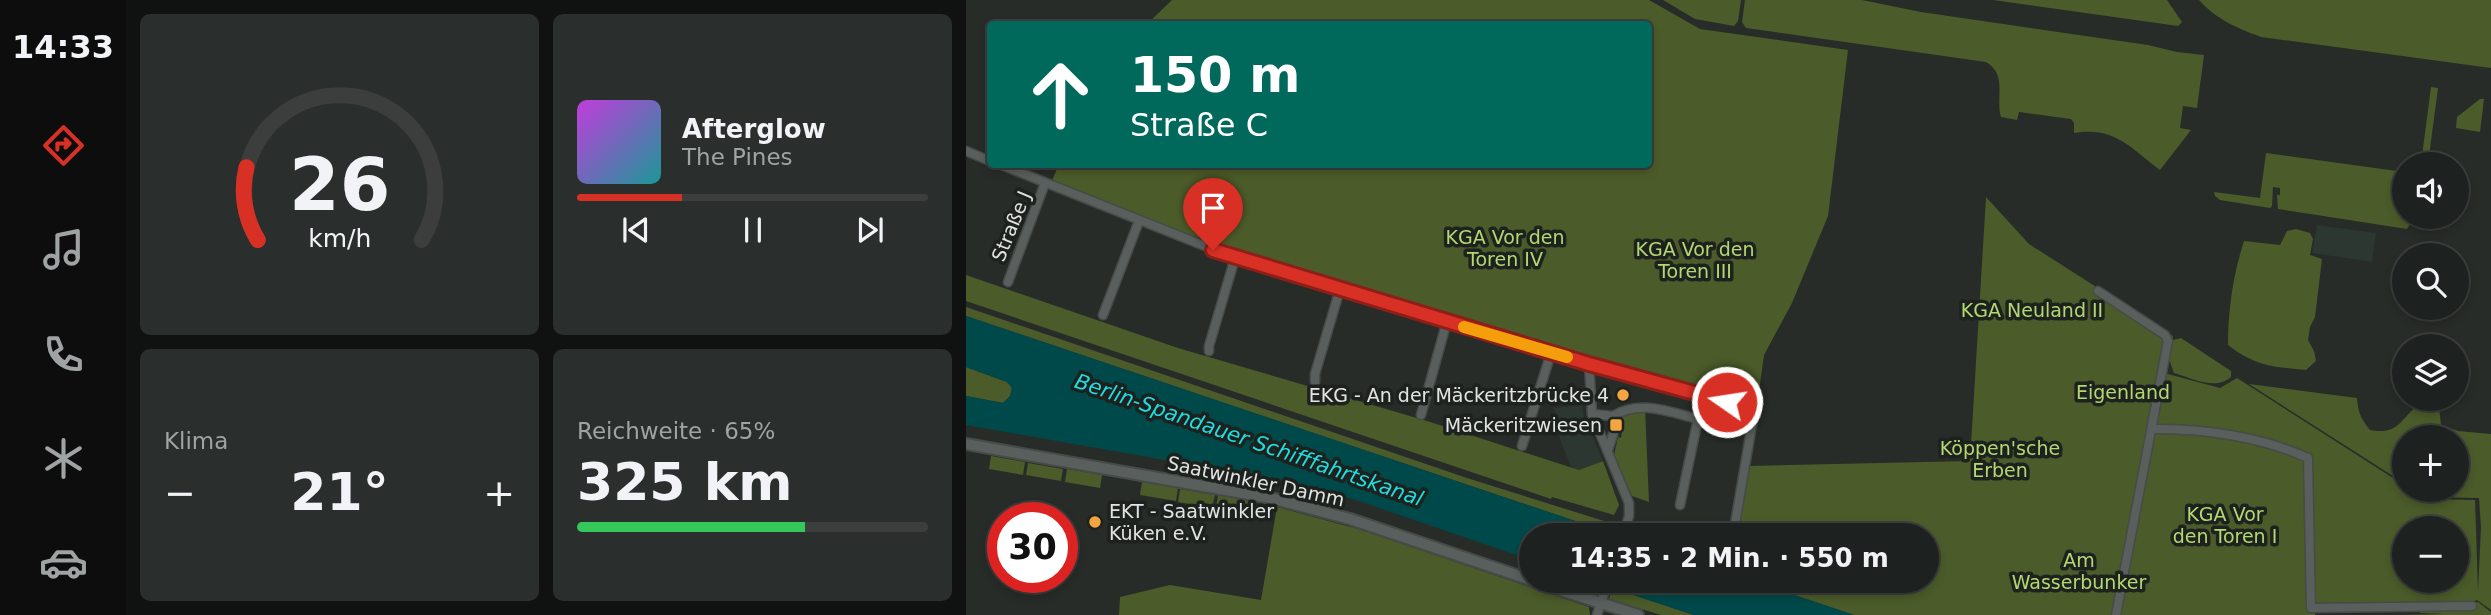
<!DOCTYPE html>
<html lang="de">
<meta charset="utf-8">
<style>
body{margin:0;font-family:"DejaVu Sans",sans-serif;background:#2a2e2c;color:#f1f3f6;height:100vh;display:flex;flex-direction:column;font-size:26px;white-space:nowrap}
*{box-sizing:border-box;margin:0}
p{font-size:23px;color:#a0a3a4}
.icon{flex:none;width:38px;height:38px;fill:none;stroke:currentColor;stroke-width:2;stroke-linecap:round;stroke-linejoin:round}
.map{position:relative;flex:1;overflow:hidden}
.panel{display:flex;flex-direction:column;gap:14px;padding:14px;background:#101211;width:840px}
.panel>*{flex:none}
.top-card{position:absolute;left:21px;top:21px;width:665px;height:147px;border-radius:7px;box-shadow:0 4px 10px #0003,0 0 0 2px #3b3e3d;background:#00695c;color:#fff;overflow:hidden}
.tools{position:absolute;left:1426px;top:152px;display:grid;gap:14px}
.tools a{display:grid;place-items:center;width:77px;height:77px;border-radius:50%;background:#1d211f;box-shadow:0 4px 10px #0003,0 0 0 2px #3b3e3d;font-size:35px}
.speed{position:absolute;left:21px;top:502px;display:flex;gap:14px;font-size:35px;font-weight:700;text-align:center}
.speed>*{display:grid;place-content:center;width:91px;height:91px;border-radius:50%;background:#1d211f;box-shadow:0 4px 10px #0003,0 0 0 2px #3b3e3d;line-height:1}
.speed .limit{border:10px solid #d22;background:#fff;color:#111}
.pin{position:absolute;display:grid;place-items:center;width:60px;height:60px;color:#fff;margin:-72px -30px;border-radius:50% 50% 50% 0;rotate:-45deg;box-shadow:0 0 7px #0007}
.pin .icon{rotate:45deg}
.me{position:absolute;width:77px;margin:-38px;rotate:283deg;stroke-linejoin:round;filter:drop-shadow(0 0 5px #0008)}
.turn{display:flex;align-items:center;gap:24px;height:147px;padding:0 28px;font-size:32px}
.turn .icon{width:91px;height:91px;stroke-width:2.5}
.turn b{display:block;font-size:49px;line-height:60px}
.big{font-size:52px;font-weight:600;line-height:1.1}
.panel .tile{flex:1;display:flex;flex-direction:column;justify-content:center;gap:10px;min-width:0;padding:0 24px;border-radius:10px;background:#2a2e2c}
.panel .dial{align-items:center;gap:0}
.dial svg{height:182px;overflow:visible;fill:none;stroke:#3b3e3d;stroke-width:7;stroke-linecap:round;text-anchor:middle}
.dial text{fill:#f1f3f6;stroke:none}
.song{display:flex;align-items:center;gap:21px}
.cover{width:84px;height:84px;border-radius:10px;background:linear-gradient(135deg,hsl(290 70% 55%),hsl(180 70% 35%))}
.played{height:7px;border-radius:4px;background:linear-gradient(90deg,#d93025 30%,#3b3e3d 30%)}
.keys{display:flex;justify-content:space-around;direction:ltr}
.heat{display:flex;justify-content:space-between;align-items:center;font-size:38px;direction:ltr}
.charge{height:10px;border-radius:5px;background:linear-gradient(90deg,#34c759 65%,#3b3e3d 0)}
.panel .tiles{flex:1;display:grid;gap:14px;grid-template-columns:repeat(2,1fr)}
.trip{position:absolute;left:553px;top:523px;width:420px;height:70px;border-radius:35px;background:#1d211f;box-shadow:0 4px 10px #0003,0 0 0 2px #3b3e3d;font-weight:600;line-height:70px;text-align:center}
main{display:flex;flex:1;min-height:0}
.tabs{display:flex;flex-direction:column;width:126px;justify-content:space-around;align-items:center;background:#0c0d0c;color:#a0a3a4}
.tabs .icon{width:49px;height:49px}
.tabs .active{color:#d93025}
.tabs b{font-size:32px;color:#f1f3f6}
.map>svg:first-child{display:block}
.built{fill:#2c3731}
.green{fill:#4b5b29;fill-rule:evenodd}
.water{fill:#00494a}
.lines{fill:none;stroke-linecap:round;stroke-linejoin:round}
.street-casing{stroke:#464a48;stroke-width:11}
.secondary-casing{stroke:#464a48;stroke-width:14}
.street{stroke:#595f5c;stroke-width:8}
.secondary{stroke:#595f5c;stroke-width:10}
.route-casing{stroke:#8d1f18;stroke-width:18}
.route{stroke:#d93025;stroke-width:12}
.slow{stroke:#f59e0b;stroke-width:12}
.poi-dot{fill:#f2a540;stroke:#1d221f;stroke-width:2.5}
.labels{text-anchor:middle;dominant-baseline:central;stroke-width:7;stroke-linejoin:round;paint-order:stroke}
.street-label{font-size:19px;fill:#e1e4e3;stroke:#1d221f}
.park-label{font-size:19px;fill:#b5d770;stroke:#1d221f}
.poi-label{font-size:19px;fill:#e1e4e3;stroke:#1d221f;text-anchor:end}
.water-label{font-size:21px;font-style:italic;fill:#1fdee1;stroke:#1d221f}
</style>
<main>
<nav class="tabs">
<b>14:33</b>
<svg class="icon active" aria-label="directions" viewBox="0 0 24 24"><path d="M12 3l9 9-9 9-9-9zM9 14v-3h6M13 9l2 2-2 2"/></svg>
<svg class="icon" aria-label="music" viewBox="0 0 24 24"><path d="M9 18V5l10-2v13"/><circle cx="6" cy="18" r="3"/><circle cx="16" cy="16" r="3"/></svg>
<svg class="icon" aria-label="phone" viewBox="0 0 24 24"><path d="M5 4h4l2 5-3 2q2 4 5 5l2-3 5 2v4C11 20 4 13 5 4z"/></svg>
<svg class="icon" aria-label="climate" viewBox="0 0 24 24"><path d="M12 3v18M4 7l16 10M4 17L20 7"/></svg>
<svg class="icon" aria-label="car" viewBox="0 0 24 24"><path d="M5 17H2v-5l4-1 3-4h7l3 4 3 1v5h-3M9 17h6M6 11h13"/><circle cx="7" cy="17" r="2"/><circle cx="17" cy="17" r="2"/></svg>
</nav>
<section class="panel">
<div class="tiles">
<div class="tile dial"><svg viewBox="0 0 100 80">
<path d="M14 69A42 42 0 1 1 86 69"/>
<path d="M14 69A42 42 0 0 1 9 37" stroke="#d93025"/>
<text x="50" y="56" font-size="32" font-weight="700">26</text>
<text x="50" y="72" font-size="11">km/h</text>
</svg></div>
<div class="tile">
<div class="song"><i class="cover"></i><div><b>Afterglow</b><p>The Pines</p></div></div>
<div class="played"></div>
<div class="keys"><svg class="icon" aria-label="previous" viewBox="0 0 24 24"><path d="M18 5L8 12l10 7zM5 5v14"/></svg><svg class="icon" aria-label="pause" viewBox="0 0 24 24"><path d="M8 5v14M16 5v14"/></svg><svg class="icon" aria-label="next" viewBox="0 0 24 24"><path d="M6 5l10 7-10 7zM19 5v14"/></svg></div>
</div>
<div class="tile"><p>Klima</p>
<div class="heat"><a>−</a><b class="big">21°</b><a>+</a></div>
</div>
<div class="tile"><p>Reichweite · 65%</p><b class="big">325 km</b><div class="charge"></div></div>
</div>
</section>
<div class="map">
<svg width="1525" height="615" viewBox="0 0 1525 615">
<rect width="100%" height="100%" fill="#272c29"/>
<g class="built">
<path d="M1351,225L1410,233L1406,262L1346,253Z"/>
<path d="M616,405L617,414L637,461L613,470L605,467L594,439L588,408Z"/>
</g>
<g class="green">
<path d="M206,0H683L734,29L882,50L862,216L826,303L798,355L793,391L776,398L743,396L630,363L174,219L85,183L93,164H682V24H181Z"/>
<path d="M697,0H775L772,21L768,26L729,19Z"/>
<path d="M779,0H896L955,12L1182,45L1211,52L1238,55L1231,108L1217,106L1214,128L1225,130L1194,170C1164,147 1148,126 1108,133V123L1105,119L1053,112L1051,120L1035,117C1029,97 1042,75 1020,62L780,28L776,22Z"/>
<path d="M1027,0H1201L1216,22L1212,26Z"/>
<path d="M1233,0H1525V68L1295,37C1271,28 1251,20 1233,0Z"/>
<path d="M1465,87L1472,88L1462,164H1455Z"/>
<path d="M1514,99H1518L1514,132L1490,128L1491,117Z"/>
<path d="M1300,153L1438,172V217H1448L1441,229L1312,209L1311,195H1314V188L1307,187L1306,206L1304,208L1254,200L1249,196L1248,192L1294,198Z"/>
<path d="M1020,197L1063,244L1207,336L1198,373L1254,388L1271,378L1438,485V490H1446L1460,499L1509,500L1512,591L1515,527L1513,498L1463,497L1449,490H1491V438H1438V483L1283,384L1391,398C1392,412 1395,419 1404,430C1432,435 1433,421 1452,405L1473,407L1475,425L1492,431L1525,434V610L1511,600L1505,603L1349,609V615H888L787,581H961V536H770L784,466L1004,461ZM1438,528H1491V581H1438Z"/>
<path d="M1330,229L1344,233L1347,239L1344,255L1356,259L1349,317L1344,327L1342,340L1348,351L1350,361L1340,370C1307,367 1289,366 1262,345C1262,310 1267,275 1278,241L1314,245L1321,231Z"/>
<path d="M0,275L212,348L461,421L613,470L637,461L653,505L648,515L586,497L585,499L0,301Z"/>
<path d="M0,307L501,478L654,526L651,535L0,316Z"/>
<path d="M1215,338L1265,371V377C1249,391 1226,378 1208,373L1203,359L1207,340Z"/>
<path d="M0,367L41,382L46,388L44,396L37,403L0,396Z"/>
<path d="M679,408L683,502L666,496L648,455L652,437L655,438L656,431L654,430V415Z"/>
<path d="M25,456L59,462L57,475L23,469Z"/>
<path d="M62,463L97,469L95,481L60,475Z"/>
<path d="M101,469L136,475L134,488L99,482Z"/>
<path d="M176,482L212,488L210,501L174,495Z"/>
<path d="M214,489L249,495L246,508L212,502Z"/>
<path d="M252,495L288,502L286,515L250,508Z"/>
<path d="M311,507L392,529L623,607L624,615H153L154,597L204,585L295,600Z"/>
<path d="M646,588L728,615H695L643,599Z"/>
<path d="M1512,602L1525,612V615H1432L1477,614L1454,613L1455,608Z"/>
</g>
<g class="water">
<path d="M0,316L651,535L565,536V560L390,500L328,483L0,425V396L37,403L44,396L46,388L41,382L0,367Z"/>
<path d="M625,581H787L888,615H728Z"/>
</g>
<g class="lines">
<g class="street-casing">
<g id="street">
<path d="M0,151L24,161"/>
<path d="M33,164L269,258L752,401H790L767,536"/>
<path d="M42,282L79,183"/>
<path d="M1132,291L1199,335L1202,341L1150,615"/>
<path d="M137,315L173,221"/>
<path d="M243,351V346L269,258"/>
<path d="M623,364L626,414L663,503V516L657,536"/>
<path d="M349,382V374L374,289"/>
<path d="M626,414L647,416"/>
<path d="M455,415L481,321"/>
<path d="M647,416C674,399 703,412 732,419L714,505"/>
<path d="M1186,429C1236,428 1296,437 1342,458L1345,608L1506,606"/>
<path d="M556,446L585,353"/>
<path d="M642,450L650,425L647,416"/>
<path d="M631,615L642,581"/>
</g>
</g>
<g class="secondary-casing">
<g id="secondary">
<path d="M0,444L305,498L384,519L565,580"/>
<path d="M567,581L672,615"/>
</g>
</g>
<use href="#street" class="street"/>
<use href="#secondary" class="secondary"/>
</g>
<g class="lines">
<g class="route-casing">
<path id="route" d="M247,250L623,364L761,402"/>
</g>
<use href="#route" class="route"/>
<path class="slow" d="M498,327L601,357"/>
</g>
<g class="poi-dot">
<circle cx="657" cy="395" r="7"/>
<rect x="643" y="418" width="14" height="14" rx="3.5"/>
<circle cx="129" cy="522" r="7"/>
</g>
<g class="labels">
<g class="street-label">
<text transform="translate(45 226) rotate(-68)">Straße J</text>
<text transform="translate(290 481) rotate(12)">Saatwinkler Damm</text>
</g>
<g class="park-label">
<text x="539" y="237">KGA Vor den<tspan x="539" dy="22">Toren IV</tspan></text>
<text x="729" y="249">KGA Vor den<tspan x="729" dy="22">Toren III</tspan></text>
<text x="1066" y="310">KGA Neuland II</text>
<text x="1157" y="392">Eigenland</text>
<text x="1034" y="448">Köppen'sche<tspan x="1034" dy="22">Erben</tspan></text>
<text x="1259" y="514">KGA Vor<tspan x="1259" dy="22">den Toren I</tspan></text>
<text x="1113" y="560">Am<tspan x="1113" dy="22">Wasserbunker</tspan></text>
</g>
<g class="poi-label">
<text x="643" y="395">EKG - An der Mäckeritzbrücke 4</text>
<text x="636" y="425">Mäckeritzwiesen</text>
<text x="143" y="511" text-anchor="start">EKT - Saatwinkler<tspan x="143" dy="22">Küken e.V.</tspan></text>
</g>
<g class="water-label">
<text transform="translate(283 440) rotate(19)">Berlin-Spandauer Schifffahrtskanal</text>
</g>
</g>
</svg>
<div class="tools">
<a><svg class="icon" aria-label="sound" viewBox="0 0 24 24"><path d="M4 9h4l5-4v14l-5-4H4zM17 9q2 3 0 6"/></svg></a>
<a><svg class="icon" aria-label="search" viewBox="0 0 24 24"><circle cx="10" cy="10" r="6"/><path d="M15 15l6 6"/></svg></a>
<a><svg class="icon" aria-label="layers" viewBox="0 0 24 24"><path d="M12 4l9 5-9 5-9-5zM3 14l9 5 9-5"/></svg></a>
<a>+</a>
<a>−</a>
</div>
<div class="speed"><div class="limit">30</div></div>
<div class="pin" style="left:247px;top:250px;background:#d93025"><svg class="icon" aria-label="arrive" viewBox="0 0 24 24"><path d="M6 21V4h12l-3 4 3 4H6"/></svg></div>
<svg class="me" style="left:761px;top:402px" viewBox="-20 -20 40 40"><circle r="17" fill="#d93025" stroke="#fff" stroke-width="3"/><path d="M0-11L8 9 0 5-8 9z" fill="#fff"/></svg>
<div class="trip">14:35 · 2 Min. · 550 m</div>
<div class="top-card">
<div class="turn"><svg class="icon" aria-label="ahead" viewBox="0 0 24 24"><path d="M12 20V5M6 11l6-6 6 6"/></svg><div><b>150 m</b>Straße C</div></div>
</div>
</div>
</main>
